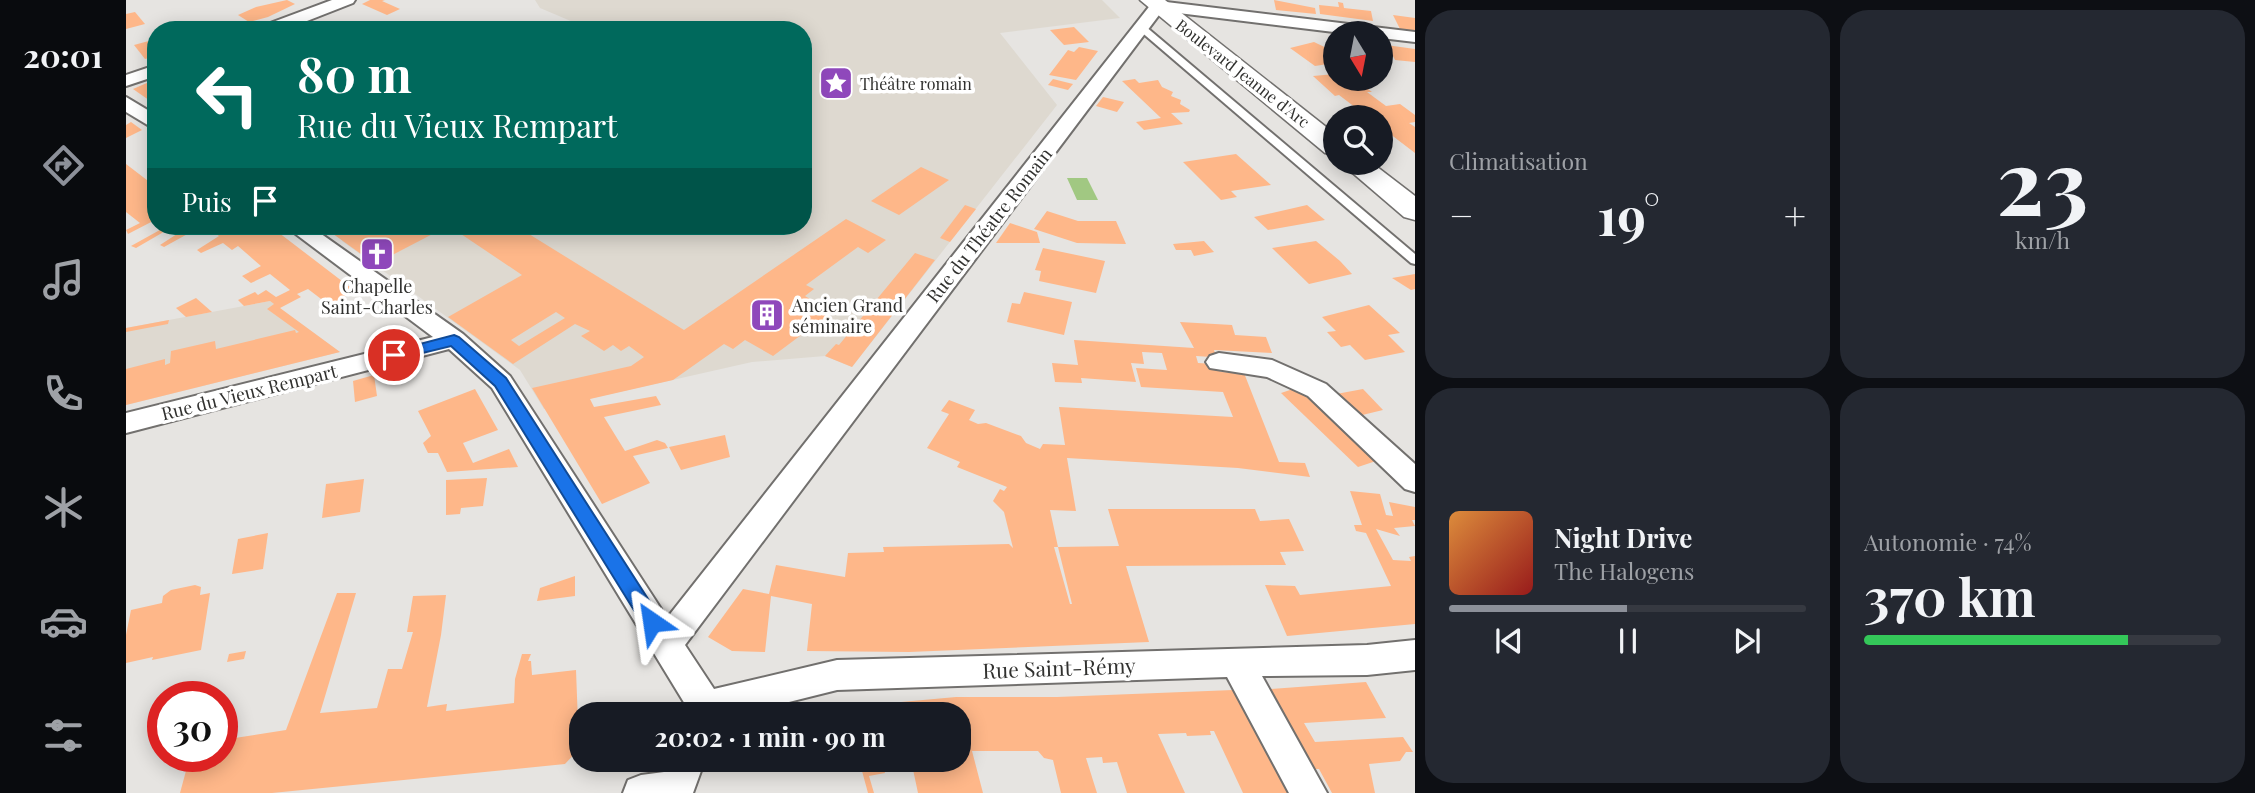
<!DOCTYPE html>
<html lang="fr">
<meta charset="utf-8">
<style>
body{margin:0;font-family:"Playfair Display",serif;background:#242831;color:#f1f3f6;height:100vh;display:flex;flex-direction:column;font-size:26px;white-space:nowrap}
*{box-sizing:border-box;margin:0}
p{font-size:23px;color:#9ea1a6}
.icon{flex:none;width:38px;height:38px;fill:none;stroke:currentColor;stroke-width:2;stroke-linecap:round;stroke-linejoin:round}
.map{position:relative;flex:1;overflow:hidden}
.sheet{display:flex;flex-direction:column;gap:10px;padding:10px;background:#0d0f14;width:840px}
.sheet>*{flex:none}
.hud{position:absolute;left:21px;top:21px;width:665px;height:214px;border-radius:28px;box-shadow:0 4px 18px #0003;background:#00695c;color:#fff;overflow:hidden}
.needle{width:46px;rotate:170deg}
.buttons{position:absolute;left:1197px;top:21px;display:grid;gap:14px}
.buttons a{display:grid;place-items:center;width:70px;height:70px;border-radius:50%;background:#171b24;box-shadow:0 4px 18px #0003;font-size:35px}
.speed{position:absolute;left:21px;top:681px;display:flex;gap:14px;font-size:35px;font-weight:700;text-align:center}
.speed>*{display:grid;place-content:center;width:91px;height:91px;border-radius:50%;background:#171b24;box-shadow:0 4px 18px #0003;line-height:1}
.speed .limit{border:10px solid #d22;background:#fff;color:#111}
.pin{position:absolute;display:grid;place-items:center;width:60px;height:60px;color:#fff;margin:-30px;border:4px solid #fff;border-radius:50%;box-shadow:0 2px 7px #0007}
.me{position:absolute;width:77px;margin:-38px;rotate:328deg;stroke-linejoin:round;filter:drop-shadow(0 0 5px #0008)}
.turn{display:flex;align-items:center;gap:24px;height:147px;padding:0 35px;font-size:32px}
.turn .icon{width:91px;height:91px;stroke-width:2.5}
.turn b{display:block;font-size:49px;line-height:60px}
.then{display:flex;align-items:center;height:66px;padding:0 35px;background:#0003;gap:14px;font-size:26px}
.big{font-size:52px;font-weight:700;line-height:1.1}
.sheet .card{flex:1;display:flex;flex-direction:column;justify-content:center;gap:10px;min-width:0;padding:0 24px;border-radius:28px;background:#242831}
.sheet .dial{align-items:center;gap:0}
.dial b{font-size:91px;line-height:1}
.song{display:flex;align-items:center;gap:21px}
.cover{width:84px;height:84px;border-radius:10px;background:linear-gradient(135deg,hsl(30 70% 55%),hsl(0 70% 35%))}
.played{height:7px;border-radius:4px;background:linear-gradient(90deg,#8c9099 50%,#363941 50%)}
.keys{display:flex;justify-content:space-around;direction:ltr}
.heat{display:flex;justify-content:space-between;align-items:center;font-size:38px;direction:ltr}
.charge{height:10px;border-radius:5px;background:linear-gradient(90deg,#34c759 74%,#363941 0)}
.sheet .tiles{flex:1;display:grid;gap:10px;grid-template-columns:repeat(2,1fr)}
.trip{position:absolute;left:443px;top:702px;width:402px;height:70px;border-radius:28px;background:#171b24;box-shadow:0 4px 18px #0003;font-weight:700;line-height:70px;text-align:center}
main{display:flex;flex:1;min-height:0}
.tabs{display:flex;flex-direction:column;width:126px;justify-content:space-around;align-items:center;background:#090b0e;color:#9ea1a6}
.tabs .icon{width:49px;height:49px}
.tabs .selected{color:#8c9099}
.tabs b{font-size:32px;color:#f1f3f6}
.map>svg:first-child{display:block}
.built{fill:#ded9d0}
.water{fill:#a1c882}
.building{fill:#feb789;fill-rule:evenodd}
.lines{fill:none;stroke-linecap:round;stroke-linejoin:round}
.lane-casing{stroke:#72706e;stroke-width:4}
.street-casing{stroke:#72706e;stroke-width:4}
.secondary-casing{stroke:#72706e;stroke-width:3}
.lane{fill:#fff;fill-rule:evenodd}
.street{fill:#fff;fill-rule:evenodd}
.secondary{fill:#fff;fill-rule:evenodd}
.route{fill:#1a73e8;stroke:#114b97;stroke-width:2}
.labels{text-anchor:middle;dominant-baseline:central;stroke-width:7;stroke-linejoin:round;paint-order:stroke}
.far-street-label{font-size:16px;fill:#31312f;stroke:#fff}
.far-poi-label{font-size:16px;fill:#31312f;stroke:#fff;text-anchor:start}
.street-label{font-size:18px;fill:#31312f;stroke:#fff}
.poi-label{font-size:18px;fill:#31312f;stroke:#fff}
.near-street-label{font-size:21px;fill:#31312f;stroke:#fff}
</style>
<main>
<nav class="tabs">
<b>20:01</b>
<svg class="icon selected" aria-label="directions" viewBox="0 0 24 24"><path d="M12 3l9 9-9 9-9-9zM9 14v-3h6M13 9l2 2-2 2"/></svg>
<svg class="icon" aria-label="music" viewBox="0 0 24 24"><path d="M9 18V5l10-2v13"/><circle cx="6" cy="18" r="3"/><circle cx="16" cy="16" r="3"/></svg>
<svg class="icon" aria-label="phone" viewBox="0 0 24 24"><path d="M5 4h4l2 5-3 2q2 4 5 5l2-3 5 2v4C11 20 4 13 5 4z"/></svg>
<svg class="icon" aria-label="climate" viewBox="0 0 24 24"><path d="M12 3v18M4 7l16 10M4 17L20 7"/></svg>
<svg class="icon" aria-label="car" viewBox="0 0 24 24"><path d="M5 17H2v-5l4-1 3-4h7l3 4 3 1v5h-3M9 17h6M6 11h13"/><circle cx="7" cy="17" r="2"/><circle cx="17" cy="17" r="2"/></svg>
<svg class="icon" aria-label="filters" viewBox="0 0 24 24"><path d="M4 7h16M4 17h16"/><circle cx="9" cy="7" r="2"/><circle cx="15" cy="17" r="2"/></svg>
</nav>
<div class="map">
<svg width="1289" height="793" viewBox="0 0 1289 793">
<rect width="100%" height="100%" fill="#e6e4e1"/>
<g class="built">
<path d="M409,0H976L994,18L874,33L931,105L726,367L699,356L626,362L418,409L394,370L216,241L246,226H677V30H466L414,8Z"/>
<path d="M144,301L214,352L0,405V328Z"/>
</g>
<path class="water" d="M941,178H961L972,200H951Z"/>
<g class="building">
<path d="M161,0L169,4L142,17L123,22L112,15L130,7Z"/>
<path d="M244,0H259L256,1L274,9L261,15L236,4Z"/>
<path d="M1148,0L1189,8L1190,14L1150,10Z"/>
<path d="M1212,2L1217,3L1218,8L1245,11L1247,21L1194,14L1193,5L1213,7Z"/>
<path d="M9,12L19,24L0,29V14Z"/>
<path d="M1267,15L1289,18V31L1274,29Z"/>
<path d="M948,27L963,42L938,45L924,30Z"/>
<path d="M30,39V56L19,59L8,45Z"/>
<path d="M1188,42L1209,52V69L1202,64L1189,66L1164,48Z"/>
<path d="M1260,45L1289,49V62L1269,60L1267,56L1262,55Z"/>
<path d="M953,47L972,51L950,80L923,75L942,50L948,52Z"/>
<path d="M1209,74V79H1220L1238,86L1246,92H1241L1260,106L1274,104L1289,115V122L1283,123L1289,127V153L1255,127V117H1242L1213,95L1209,96L1187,76Z"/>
<path d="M30,79V105L7,89Z"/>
<path d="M927,79L947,84L942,90L922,85Z"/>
<path d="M1009,79L1013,83L1032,80L1036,87L1047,92L1045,96L1055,100L1054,104L1064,110L1063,112L1045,113L1057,124L1018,130L1010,122L1035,118L996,81Z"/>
<path d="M977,97L998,102L991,112L970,106Z"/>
<path d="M5,122L16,130L0,138V125Z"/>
<path d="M1110,154L1145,185L1105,191L1111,197L1095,200L1057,162Z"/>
<path d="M0,164L30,187V214L24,217L29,220L2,234L0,230L14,223L0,212Z"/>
<path d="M795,167L823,180L773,215L745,201Z"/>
<path d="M839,205L850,209L824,242L814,238Z"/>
<path d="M1181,205L1199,220L1142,230L1128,217Z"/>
<path d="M921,211L952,221H990L1000,244L951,243L908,229Z"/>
<path d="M720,219L760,240L742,253L732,247L680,285L688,289L679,296L706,312L647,356L619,340L607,349L598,344L547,380L464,399L468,407L530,396L535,405L478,417L499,451L531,440L539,443L542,448L507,456L524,483L476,504L406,388L505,366L518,357L503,346L495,351L487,345L478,351L455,336L464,331L449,324L387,364L322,317L396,275L323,226H390L558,330ZM430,312L439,318L393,346L385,340Z"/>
<path d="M884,223L911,232L914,243H870Z"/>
<path d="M41,226H76L38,247L34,245L51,234L41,230L10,248L5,246Z"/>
<path d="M80,226H144L229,291L203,305L182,289L171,294L175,297L154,308L214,352L0,405V369L39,359V365L44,363L45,351L89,341L90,349L169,330L170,333L173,332L141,309L148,304L144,301L118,306L112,300L129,292L132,295L140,290L150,297L164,290L144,274L125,283L116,276L135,266L112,246L106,250L97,243L75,253L71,250L93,236Z"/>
<path d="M196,226L255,227L322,226L249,264Z"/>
<path d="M1078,241L1088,252L1068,256L1065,250H1050L1047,244Z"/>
<path d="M1190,241L1214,261L1226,274L1183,284L1146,248Z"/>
<path d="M917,248L979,261L970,293L913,281L915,271L909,270Z"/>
<path d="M789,253L809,260L726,367L699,356L710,344L713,345Z"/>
<path d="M1289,274V289L1285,290L1266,278Z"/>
<path d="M898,292L946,302L938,335L881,322L886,303L894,304Z"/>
<path d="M70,298L86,312L60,317L50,308Z"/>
<path d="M1243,305L1274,333L1262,335L1279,352L1239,360L1224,345L1215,347L1201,332L1210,331L1196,317Z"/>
<path d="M43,320L42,324L0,332V328Z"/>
<path d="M1054,322L1106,325L1109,335L1140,337L1146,353L1088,350L1089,353L1085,357L1070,356L1072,363L1087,364L1095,372L1118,373L1153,462L1179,463L1184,477L1112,468L941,458L950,511L924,510L932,547H928L944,604H946L932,547L993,546L982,509H1129L1134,521L1163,519L1178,551L1154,552L1160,565L1000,566L1023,642L783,652L681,651L686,604L645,596L639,652L606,651L582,637L617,589L643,594L650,565L719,577L722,553L758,552L757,547L883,544L887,548L878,512L867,501L874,489L878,491L881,487L831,467L834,462L801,448L823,414L815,411L823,400L849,410L843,420L852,424L860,423L895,436L900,443L914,449L917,444L939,445L933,407L1107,417L1097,392L1015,387L1010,368L1041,370L1036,353L1016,352L1018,364L1005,363L1010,382L955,378L956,383L929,382L926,363L952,365L948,340L1068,348Z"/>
<path d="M248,375L251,396L229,402L227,381Z"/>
<path d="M1173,387L1256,459L1232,467L1155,393Z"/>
<path d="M349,389L372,430L337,443L347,463L383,449L392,467L321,472L312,453H302L297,443L305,436L292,411Z"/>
<path d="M1237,389L1257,410L1228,417L1205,395Z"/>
<path d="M599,435L604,457L555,470L543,447Z"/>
<path d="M361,478L357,506L335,508L334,514L320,515V480Z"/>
<path d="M238,479L234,512L196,518L200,484Z"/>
<path d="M1224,491L1254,494L1260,515L1267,516L1263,502L1289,507V520H1286L1289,526L1268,528L1274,536L1250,529L1267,560L1285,561L1283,557L1289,556V624L1161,636L1139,585L1169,586L1174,595L1265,586L1240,533L1230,531L1228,525H1236Z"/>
<path d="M142,533L137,569L106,574L112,539Z"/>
<path d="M449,576V596L411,601L414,588Z"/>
<path d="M69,585L75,587L74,595L84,593L75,650L26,660L27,657L0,663V635L5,610L36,603L37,596L45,590Z"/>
<path d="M211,593H230L194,713L251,708L262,669H276L287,632H281L287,596L320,595L315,635L301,707L321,704L320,711L388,703L389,679L396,654H405L402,661H405L406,675L450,670L453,749L439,764L146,793H54L64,756H96V740L160,730Z"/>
<path d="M120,651L118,659L101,662L103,654Z"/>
<path d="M1240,682L1260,718L1178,723L1189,742L1277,737L1287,752H1280L1274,761L1243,764L1249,793H1206L1193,769H1188L1145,689Z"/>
<path d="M1107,690L1166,793H1117L1088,731H1084L1085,735L1061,736L1060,733L1032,734L1059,793H1001L991,762L977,763L976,757L960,758L971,793H935L927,760L918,758L912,751H846L857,793H792L785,760H833V714H732L731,706L830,697H931Z"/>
<path d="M733,760H776V761L756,764L759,773L743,776L748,793H742Z"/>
</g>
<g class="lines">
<g class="lane-casing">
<path id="lane" d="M1013,26H1019L1289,254V264L1285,263L1013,30Z"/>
</g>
<g class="street-casing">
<g id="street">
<path d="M206,0H229L227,3L158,30H134L136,26Z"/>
<path d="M1032,1L1289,32V42L1255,38V33H1216L1036,11L559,645L588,689L711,660L1241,645L1289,640V670L1241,675L1136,676L1201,793H1163L1101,677L711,690L615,714H560L562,709L366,388L323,349L0,433V413L307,337L159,226H184L337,334L384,376L541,618L1026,3Z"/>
<path d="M30,65V76L0,86V75Z"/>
<path d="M0,97L30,115V130L0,112Z"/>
<path d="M1093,353L1146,360L1200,384L1289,464V492L1279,489L1182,396L1141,377L1084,368L1080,362L1084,356Z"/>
<path d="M543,760H579L567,793H497L502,780L515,775L538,772Z"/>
</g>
</g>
<g class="secondary-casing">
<g id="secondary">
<path d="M1014,0H1039L1209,134V155L1199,153Z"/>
<path d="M1215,163H1246L1289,196V220L1278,217Z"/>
</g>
</g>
<use href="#lane" class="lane"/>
<use href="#street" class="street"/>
<use href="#secondary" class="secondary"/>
</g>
<path class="route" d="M328,335L333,337L380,378L533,616L536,622L533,628L526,630L519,628L369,386L325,346L268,360L261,355L263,352Z"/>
<defs>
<g id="sight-square" transform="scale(1.75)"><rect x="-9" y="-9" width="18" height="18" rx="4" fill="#8f48bb" stroke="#fff"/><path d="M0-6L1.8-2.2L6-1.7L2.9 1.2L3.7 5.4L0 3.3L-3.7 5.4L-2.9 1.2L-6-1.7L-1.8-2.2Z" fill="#fff"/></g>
<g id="church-square" transform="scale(1.75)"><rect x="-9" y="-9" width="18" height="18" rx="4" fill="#8f48bb" stroke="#fff"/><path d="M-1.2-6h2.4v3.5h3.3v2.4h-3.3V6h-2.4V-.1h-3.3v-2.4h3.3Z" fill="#fff"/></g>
<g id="building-square" transform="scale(1.75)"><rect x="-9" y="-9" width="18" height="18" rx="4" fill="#8f48bb" stroke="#fff"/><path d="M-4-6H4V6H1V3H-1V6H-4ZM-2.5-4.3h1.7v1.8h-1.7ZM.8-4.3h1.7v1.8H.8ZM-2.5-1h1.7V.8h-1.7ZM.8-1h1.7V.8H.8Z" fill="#fff"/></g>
</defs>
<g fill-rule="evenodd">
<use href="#sight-square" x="710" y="83"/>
<use href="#church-square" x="251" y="254"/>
<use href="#building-square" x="641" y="315"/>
</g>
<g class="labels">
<g class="far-street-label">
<text transform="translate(1117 73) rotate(38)">Boulevard Jeanne d'Arc</text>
</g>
<g class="far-poi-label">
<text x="734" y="83">Théâtre romain</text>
</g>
<g class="street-label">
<text transform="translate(863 225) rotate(-52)">Rue du Théatre Romain</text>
<text transform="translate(123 392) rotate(-14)">Rue du Vieux Rempart</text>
</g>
<g class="poi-label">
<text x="251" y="286">Chapelle<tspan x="251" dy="21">Saint-Charles</tspan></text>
<text x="666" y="305" text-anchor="start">Ancien Grand<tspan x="666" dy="21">séminaire</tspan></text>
</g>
<g class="near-street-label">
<text transform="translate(933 667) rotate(-2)">Rue Saint-Rémy</text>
</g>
</g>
</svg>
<div class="buttons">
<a><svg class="needle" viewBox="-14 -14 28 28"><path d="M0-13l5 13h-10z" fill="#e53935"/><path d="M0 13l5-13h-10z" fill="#9ea1a6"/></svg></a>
<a><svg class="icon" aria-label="search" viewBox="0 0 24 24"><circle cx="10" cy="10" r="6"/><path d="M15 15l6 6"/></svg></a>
</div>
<div class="speed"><div class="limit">30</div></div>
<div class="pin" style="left:268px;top:355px;background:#d93025"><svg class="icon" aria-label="arrive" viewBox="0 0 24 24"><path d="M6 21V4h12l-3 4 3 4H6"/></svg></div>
<svg class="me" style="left:526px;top:622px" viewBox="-20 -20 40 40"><path d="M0-17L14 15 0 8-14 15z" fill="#1a73e8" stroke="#fff" stroke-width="4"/></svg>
<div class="trip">20:02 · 1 min · 90 m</div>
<div class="hud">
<div class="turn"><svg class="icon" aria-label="left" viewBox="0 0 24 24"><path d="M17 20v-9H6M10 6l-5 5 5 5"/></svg><div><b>80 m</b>Rue du Vieux Rempart</div></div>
<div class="then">Puis<svg class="icon" aria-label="arrive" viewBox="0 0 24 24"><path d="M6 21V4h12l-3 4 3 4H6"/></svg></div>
</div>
</div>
<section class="sheet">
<div class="tiles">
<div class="card"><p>Climatisation</p>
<div class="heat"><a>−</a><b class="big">19°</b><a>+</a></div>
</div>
<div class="card dial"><b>23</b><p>km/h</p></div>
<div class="card">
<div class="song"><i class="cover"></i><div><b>Night Drive</b><p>The Halogens</p></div></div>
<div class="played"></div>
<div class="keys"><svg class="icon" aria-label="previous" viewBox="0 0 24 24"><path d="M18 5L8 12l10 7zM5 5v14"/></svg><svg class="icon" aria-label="pause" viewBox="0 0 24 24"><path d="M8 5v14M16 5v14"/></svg><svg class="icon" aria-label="next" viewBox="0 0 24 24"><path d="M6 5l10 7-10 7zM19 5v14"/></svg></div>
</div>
<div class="card"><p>Autonomie · 74%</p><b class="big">370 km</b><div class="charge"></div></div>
</div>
</section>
</main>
